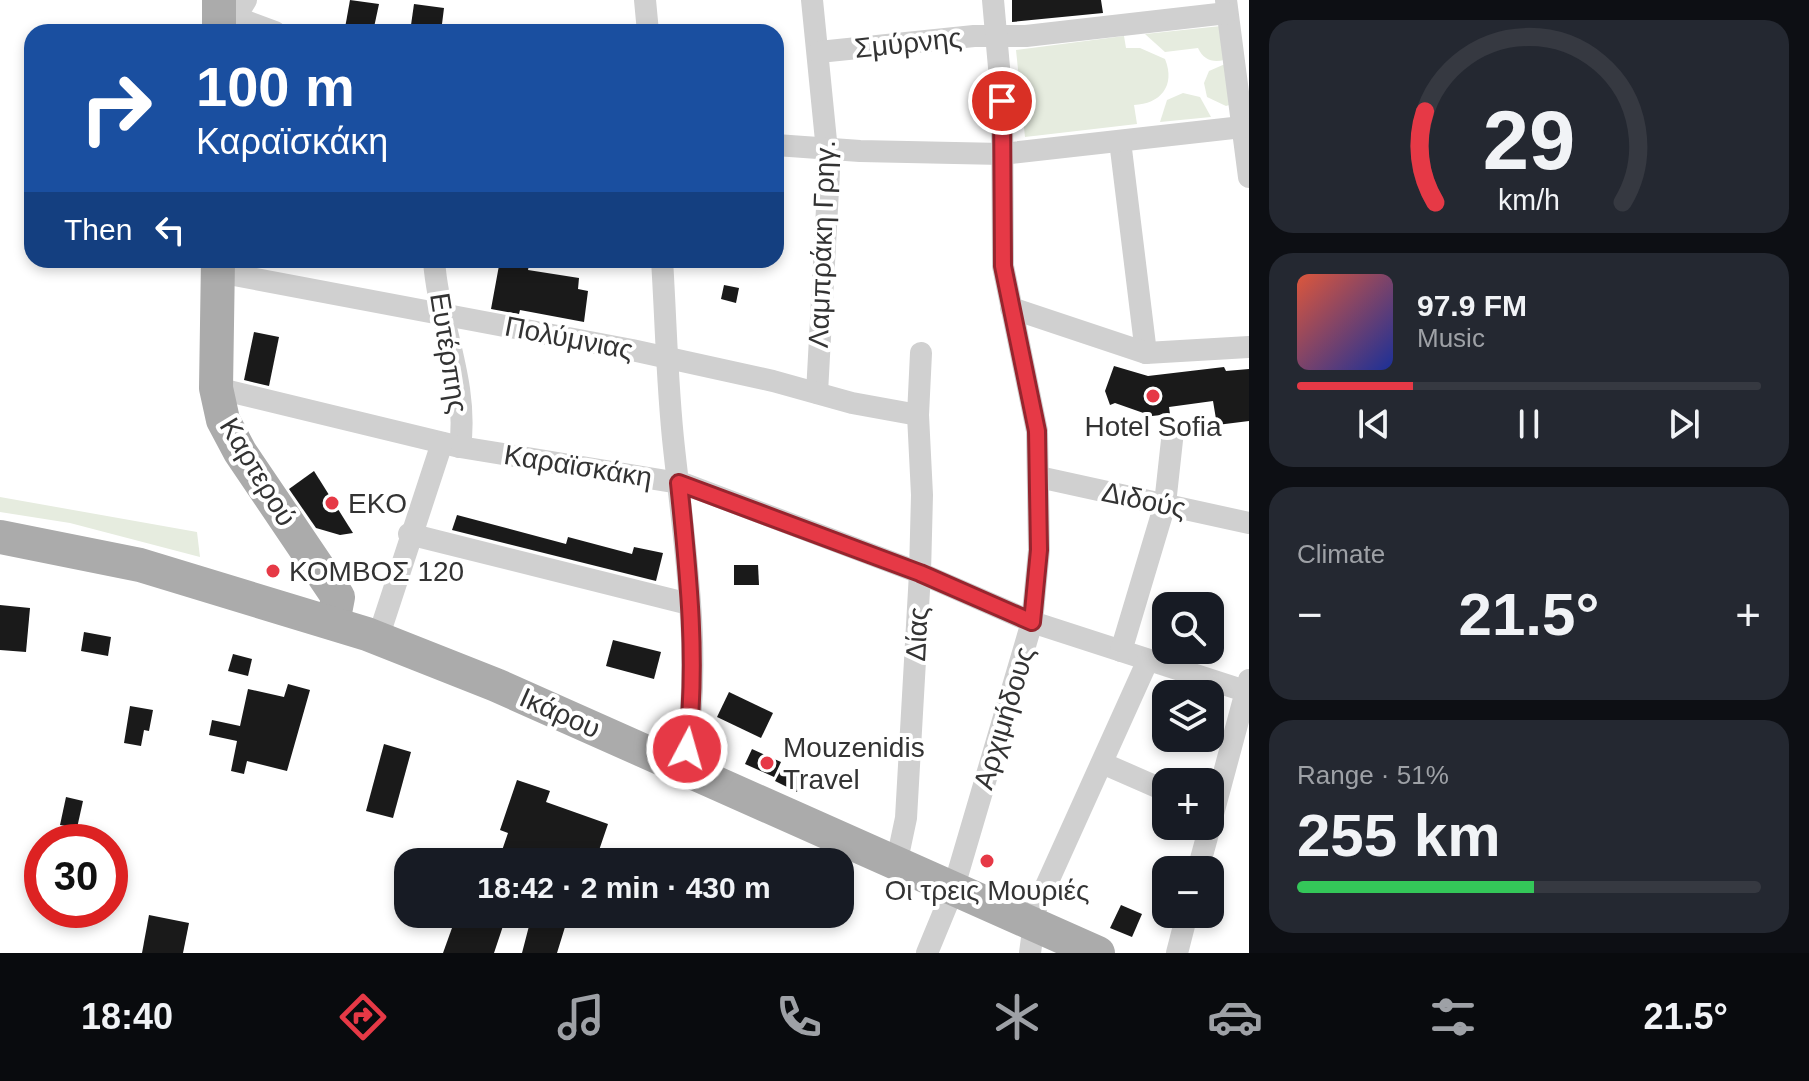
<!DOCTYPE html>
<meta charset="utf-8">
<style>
body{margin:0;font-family:Arial,sans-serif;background:#242831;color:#f1f3f6;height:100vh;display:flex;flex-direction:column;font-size:30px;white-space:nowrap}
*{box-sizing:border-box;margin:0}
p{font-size:26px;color:#9ea1a6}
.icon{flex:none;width:44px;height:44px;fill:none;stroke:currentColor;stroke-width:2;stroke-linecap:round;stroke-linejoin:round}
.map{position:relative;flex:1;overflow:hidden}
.panel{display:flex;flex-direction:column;gap:20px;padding:20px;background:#0d0f14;width:560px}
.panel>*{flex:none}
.guide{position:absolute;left:24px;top:24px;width:760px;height:244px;border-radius:24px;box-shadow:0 4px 12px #0003;background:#1a4fa0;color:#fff;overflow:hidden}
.controls{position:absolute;left:1152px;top:592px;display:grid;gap:16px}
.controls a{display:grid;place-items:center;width:72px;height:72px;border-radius:16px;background:#171b24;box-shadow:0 4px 12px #0003;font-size:40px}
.speed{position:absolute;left:24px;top:824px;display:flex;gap:16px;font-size:40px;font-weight:700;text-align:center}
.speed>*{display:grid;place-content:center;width:104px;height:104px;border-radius:50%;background:#171b24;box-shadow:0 4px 12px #0003;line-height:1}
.speed .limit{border:12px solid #d22;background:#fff;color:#111}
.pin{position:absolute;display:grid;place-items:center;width:68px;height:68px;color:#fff;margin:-34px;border:4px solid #fff;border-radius:50%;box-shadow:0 2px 8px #0007}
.me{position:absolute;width:88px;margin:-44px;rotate:6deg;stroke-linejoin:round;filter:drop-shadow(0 0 6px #0008)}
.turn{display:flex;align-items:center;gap:28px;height:168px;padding:0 40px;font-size:36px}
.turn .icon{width:104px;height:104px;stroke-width:2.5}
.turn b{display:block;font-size:56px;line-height:68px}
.then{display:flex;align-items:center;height:76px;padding:0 40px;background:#0003;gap:16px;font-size:30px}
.big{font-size:60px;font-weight:700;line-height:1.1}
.panel .widget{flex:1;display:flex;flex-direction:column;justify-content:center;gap:12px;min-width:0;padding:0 28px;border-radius:24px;background:#242831}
.panel .dial{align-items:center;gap:0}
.dial svg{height:208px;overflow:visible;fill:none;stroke:#363941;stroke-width:7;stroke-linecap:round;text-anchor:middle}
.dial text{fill:#f1f3f6;stroke:none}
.song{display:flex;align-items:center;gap:24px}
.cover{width:96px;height:96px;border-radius:12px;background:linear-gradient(135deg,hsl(10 70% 55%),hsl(230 70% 35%))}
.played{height:8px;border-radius:4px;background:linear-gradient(90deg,#e63946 25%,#363941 25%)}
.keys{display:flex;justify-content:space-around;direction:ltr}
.heat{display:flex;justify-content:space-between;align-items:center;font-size:44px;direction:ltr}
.charge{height:12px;border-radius:6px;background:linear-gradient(90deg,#34c759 51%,#363941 0)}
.trip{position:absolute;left:394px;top:848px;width:460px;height:80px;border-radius:24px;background:#171b24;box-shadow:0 4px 12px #0003;font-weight:700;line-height:80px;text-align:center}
.dock{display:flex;height:128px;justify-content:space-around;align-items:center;background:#090b0e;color:#9ea1a6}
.dock .icon{width:56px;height:56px}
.dock .current{color:#e63946}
.dock b{font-size:36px;color:#f1f3f6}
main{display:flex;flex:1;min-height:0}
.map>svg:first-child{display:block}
.green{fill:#e6ecdf}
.building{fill:#1a1a1a}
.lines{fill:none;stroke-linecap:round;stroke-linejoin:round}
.street{stroke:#d0d0d0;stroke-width:22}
.primary{stroke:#ababab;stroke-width:34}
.route-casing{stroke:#96252e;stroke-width:20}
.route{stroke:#e63946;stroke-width:14}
.poi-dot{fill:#e63946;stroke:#fff;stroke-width:3}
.labels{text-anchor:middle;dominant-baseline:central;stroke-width:8;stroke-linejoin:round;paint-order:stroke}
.street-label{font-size:28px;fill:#333;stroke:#fff}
.poi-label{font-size:28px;fill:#333;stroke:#fff;text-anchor:start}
</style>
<main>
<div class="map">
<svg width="1249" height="953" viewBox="0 0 1249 953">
<rect width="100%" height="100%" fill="#fff"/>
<g class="green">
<path d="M1221,26L1224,60C1212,63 1203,59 1198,48L1165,52L1145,34Z"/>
<path d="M1124,36L1126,48H1140L1165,59C1176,86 1160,104 1134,105L1137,124L1025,137L1016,50Z"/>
<path d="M1225,64L1229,105L1226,106L1207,97L1204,83L1209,71Z"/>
<path d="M1183,93L1200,97L1211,117L1160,122L1167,100Z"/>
<path d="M0,497L197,532L200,557L70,523L0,512Z"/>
</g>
<g class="building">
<path d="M350,0L379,4L373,32L345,28Z"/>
<path d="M1012,0H1101L1103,13L1012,22Z"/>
<path d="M414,4L444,8L441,32H410Z"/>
<path d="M500,260H530L528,270L579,278L578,289L588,291L584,322L520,310L519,314L491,309Z"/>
<path d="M724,285L739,288L736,303L721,299Z"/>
<path d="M254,332L279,337L269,386L244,380Z"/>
<path d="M1114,366L1148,376L1224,367L1226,371L1249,369V421L1217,425L1213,401L1169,407L1170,414L1152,416L1115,403L1110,405L1105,391Z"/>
<path d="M314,471L353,533L340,535L316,528L289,489Z"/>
<path d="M457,515L566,544L568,537L632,554L634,547L663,553L656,581L452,530Z"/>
<path d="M734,565H758L759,585H734Z"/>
<path d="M0,605L30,608L26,652L0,650Z"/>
<path d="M84,632L111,637L108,656L81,651Z"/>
<path d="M613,640L661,652L654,679L606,666Z"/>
<path d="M233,654L252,659L248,676L228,671Z"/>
<path d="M288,684L310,690L287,771L247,761L244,774L231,771L237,741L209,735L212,720L240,726L248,689L284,697Z"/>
<path d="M729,692L773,713L761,738L717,717Z"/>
<path d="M130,706L153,710L149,731L144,730L141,746L124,743Z"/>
<path d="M384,744L411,752L393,818L366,811Z"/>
<path d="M752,749L781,762L774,777L745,764Z"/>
<path d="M782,768L803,779L797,792L775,781Z"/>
<path d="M517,780L550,791L546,802L608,824L595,862H498L508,833L500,830Z"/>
<path d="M66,797L83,801L77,828L60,825Z"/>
<path d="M1121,905L1142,914L1132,937L1110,928Z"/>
<path d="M457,914H507L494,953H443Z"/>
<path d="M538,914H569L557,953H522L529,926L534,928Z"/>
<path d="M149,915L189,923L183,953H142Z"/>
</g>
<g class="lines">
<g class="street">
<path d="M645,0L648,32"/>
<path d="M812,0L829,171L817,393"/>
<path d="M1226,0L1249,177"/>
<path d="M219,11L275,32"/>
<path d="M235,18L246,0"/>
<path d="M819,52L974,36H1026L1227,13"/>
<path d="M1120,141L1146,353"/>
<path d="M776,145L860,151L1002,154L1242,127"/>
<path d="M434,260C438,322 469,382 460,447"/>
<path d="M662,260C666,322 667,386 674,448C685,550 704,667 683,768"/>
<path d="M218,272L632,350L773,381L852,403L918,415"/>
<path d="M1011,308L1146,353L1249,347"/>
<path d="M216,388L460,447L685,484L920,573L1032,622L1245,691"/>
<path d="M1039,477L1249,523"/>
<path d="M409,534L689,604"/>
<path d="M378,638L442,443"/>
<path d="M1121,651L1165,504L1173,431"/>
<path d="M1102,763L1166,791"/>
<path d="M1210,825L1249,680"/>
<path d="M896,865L906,818L920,573L922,495L918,415L921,353"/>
<path d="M1198,870L1210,826"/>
<path d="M927,953L953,890L1032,622L1039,550L1037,431L1003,266L1002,101L993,0"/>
<path d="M1030,953L1036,908L1148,660"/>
<path d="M1177,953L1187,914"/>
</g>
<g class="primary">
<path d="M219,32V0"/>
<path d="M218,260L216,388L223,420L240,452L338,597L333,623"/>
<path d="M0,537L140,565L367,634L496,685L1098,953"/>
</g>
</g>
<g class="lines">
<g class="route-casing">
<path id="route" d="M687,749C698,661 688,570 679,483L920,573L1032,622L1039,550L1037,431L1003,266L1002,101"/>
</g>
<use href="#route" class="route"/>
</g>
<g class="poi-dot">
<circle cx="1153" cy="396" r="8"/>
<circle cx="332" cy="503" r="8"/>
<circle cx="273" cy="571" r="8"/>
<circle cx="767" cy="763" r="8"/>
<circle cx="987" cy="861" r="8"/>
</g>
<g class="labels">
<g class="street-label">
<text transform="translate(908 43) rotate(-6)">Σμύρνης</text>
<text transform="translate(822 244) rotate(-88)">Λαμπράκη Γρηγ.</text>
<text transform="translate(569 338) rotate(11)">Πολύμνιας</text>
<text transform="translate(449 353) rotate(81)">Ευτέρπης</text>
<text transform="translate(578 466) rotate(9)">Καραϊσκάκη</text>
<text transform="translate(258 472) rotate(59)">Καρτερού</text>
<text transform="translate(1144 500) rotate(12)">Διδούς</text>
<text transform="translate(917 634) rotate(-87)">Δίας</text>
<text transform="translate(560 713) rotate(24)">Ικάρου</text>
<text transform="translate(1004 718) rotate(-73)">Αρχιμήδους</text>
</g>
<g class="poi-label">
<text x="1153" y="426" text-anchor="middle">Hotel Sofia</text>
<text x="348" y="503">EKO</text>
<text x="289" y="571">ΚΟΜΒΟΣ 120</text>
<text x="783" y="747">Mouzenidis<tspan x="783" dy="32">Travel</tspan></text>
<text x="987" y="890" text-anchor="middle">Οι τρεις Μουριές</text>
</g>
</g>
</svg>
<div class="controls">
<a><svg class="icon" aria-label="search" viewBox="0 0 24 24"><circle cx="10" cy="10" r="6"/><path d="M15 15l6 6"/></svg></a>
<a><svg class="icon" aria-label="layers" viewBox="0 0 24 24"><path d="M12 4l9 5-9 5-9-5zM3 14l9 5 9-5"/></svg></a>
<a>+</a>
<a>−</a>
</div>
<div class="speed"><div class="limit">30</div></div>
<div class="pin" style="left:1002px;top:101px;background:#d93025"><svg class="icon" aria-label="arrive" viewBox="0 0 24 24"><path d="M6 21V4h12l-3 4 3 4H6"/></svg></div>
<svg class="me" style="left:687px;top:749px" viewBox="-20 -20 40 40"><circle r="17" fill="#e63946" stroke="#fff" stroke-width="3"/><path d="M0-11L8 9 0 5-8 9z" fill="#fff"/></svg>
<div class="trip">18:42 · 2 min · 430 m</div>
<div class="guide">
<div class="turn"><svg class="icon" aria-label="right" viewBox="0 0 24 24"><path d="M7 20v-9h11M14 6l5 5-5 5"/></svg><div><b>100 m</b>Καραϊσκάκη</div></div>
<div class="then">Then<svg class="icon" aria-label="left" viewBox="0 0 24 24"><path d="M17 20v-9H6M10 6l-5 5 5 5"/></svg></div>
</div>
</div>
<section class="panel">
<div class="widget dial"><svg viewBox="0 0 100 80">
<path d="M14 69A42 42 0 1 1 86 69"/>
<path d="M14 69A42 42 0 0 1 10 34" stroke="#e63946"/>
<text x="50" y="56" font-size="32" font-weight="700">29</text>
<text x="50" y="72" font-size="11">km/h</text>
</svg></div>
<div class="widget">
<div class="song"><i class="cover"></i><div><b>97.9 FM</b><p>Music</p></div></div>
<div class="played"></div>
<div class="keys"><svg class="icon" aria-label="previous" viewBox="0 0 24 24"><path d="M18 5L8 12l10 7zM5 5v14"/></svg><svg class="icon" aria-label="pause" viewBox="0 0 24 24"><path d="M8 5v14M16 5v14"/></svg><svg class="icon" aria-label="next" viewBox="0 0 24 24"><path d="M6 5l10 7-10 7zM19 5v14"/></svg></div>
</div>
<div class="widget"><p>Climate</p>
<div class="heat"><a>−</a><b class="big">21.5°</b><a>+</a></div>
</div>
<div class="widget"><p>Range · 51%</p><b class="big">255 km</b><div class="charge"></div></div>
</section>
</main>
<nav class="dock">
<b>18:40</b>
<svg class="icon current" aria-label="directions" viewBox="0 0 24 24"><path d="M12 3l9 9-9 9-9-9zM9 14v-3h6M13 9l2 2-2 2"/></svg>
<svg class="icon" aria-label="music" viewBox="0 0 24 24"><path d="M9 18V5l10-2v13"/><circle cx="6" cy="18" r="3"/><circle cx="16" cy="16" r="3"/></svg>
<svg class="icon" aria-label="phone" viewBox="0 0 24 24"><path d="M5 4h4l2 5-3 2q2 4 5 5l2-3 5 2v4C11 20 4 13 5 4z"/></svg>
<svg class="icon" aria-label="climate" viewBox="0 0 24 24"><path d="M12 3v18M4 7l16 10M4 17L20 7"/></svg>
<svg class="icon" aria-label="car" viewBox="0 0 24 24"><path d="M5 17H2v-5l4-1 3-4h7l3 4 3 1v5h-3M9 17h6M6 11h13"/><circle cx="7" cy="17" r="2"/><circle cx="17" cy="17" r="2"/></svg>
<svg class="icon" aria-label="filters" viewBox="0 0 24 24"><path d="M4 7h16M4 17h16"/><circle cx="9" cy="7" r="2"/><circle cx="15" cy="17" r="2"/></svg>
<b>21.5°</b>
</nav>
